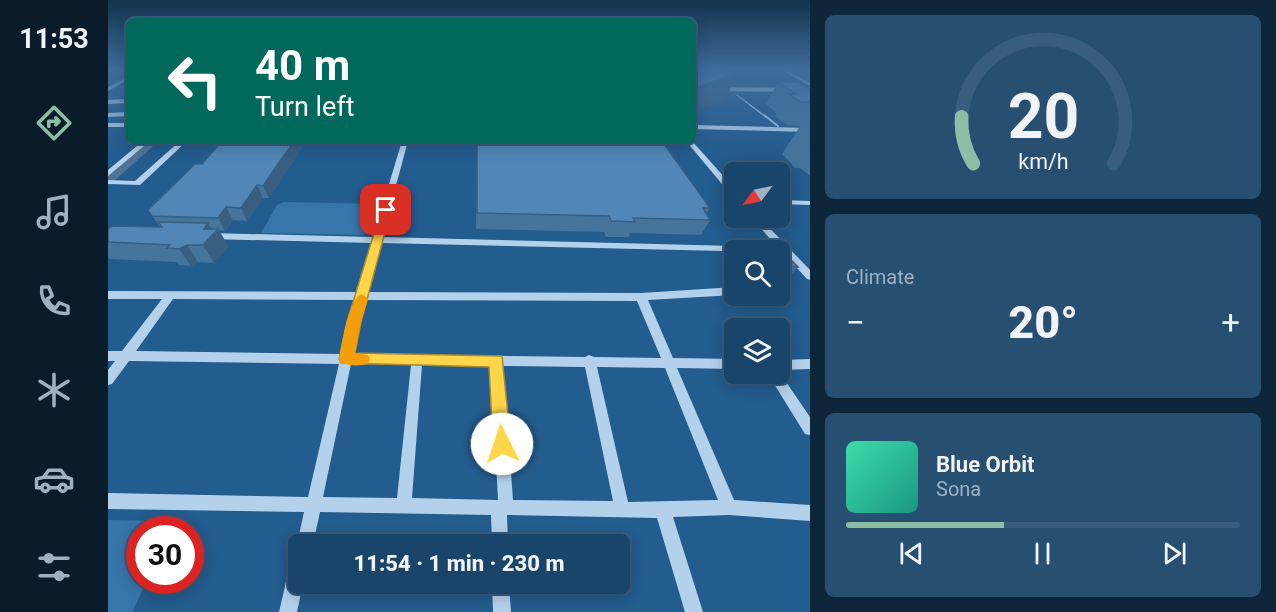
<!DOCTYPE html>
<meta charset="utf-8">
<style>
body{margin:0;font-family:Roboto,sans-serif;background:#274f72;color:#f1f3f6;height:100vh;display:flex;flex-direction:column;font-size:22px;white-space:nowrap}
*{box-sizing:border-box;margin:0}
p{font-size:20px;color:#9fb1c1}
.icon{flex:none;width:33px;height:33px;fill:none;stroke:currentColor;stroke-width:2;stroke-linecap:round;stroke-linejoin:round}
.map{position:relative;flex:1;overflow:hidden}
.sheet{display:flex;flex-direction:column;gap:15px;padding:15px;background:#0e263a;width:466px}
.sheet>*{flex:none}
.banner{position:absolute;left:18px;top:18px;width:570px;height:126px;border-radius:9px;box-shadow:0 3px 15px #0003,0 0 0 2px #385d7e;background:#00695c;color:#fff;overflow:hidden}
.needle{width:39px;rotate:237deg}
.fabs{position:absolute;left:616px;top:162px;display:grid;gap:12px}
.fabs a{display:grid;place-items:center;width:66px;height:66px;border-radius:9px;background:#1a456a;box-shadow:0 3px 15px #0003,0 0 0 2px #385d7e;font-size:30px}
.speed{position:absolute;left:18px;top:516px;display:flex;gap:12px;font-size:30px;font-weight:700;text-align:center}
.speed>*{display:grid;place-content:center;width:78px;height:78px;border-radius:50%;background:#1a456a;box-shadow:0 3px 15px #0003,0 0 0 2px #385d7e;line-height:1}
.speed .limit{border:9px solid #d22;background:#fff;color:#111}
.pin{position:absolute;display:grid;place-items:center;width:51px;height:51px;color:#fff;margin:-26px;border-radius:12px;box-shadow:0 3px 9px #0006}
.me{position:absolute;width:66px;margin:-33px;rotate:356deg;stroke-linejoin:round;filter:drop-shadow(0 0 4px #0008)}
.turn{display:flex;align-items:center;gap:21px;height:126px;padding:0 30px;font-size:27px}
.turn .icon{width:78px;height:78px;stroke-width:2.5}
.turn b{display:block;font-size:42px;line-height:51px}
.big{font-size:45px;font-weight:800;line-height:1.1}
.sheet .widget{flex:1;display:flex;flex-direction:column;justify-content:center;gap:9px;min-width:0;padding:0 21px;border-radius:9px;background:#274f72}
.sheet .dial{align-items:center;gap:0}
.dial svg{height:156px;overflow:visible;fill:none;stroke:#385d7e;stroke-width:7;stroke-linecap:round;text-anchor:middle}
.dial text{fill:#f1f3f6;stroke:none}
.song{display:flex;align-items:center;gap:18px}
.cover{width:72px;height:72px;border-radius:9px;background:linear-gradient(135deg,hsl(160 70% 55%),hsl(170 70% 35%))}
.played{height:6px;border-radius:3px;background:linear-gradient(90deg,#8abfa5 40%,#385d7e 40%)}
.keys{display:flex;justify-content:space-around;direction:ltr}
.heat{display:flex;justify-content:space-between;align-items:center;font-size:33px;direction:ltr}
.trip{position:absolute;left:180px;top:534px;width:342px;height:60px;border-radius:9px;background:#1a456a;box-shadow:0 3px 15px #0003,0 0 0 2px #385d7e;font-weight:800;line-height:60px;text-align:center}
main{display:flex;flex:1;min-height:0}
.menu{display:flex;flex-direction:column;width:108px;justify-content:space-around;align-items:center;background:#0a1c2a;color:#9fb1c1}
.menu .icon{width:42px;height:42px}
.menu .active{color:#8abfa5}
.menu b{font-size:27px;color:#f1f3f6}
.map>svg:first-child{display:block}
.green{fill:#3776ab}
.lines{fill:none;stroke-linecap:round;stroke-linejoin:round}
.stream-far1{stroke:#a7cdec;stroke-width:1.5}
.stream{stroke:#a7cdec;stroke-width:2}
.river{fill:#4e7598;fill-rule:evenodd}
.minor{fill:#b3d1eb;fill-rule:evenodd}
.wall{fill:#45749d}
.shaded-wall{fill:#385e80}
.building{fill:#5087b7;stroke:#385e80;stroke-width:1.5}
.route{fill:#ffd54a;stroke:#a68a30;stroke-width:1.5}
.slow{fill:#f59e0b}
</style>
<main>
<nav class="menu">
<b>11:53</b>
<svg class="icon active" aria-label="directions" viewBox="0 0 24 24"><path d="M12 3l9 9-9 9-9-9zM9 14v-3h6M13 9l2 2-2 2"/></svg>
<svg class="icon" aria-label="music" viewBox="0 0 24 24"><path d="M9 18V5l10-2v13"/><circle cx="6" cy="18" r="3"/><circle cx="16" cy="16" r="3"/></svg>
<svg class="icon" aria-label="phone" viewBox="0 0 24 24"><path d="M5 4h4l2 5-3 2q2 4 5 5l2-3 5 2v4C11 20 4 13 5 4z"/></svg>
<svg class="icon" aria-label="climate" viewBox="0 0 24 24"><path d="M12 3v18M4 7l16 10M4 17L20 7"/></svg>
<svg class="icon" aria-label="car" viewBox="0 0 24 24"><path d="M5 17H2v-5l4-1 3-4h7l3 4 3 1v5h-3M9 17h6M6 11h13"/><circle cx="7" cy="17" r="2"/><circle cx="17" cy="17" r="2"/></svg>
<svg class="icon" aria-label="filters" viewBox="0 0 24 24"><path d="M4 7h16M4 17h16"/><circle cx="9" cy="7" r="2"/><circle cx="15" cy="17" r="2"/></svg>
</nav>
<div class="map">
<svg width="702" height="612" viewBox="0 0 702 612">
<rect width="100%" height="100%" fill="#235c8e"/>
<g class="green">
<path d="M176,202L268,204L260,232L256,235L153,233L169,205Z"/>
<path d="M0,520L68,521L64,529L32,530V580L39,581L24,612H0Z"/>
</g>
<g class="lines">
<path class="stream-far1" d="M629,95L658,117"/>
<path class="stream" d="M656,115L670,126"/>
<path class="river" d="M36,141H51L6,181L0,183V170Z"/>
<g class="minor">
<path d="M671,69H676L702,83V86Z"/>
<path d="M21,76V79L0,91V87Z"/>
<path d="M585,87L702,88V92L585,91Z"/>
<path d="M21,99V103L0,104V100Z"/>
<path d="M21,112V116L0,117V113Z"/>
<rect x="0" y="123" width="21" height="4"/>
<path d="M585,125L702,128V132L585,129Z"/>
<path d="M35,141H42L0,176V170Z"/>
<path d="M72,141H79L32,185L0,184V180L27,181Z"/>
<path d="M294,141H300L274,237L669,247L644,218H652L702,270V280L699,279L675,253H672V250H627L624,252L627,255V265L624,264L615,251L273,243L259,292L533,293L627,287V295L540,300L565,358L627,359V369L569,368L626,500L702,505V521L621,515L565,517L595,612H577L549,518L399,515L400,544H384L383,515L212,512L205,544H190V548L189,544L196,512L0,509V493L200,497L231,364L21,361L4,384L0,385V370L7,361H0V351H14L54,299H0V291L249,292L264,243L102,239L98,236L102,233L265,237ZM65,299L247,300L233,354L28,351ZM257,300L529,301L553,358L486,357L481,355L477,357L245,354ZM243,364L303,365L289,498L215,497ZM314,365L383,366L390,500L304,498ZM395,366L477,367L505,501L405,500ZM489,367L557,368L610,500L520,502Z"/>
<path d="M578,141H584L627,189V196H624Z"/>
<path d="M672,200L702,201V205L672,204Z"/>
<path d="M702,359V369L672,370V360Z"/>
<path d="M672,373L702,417V435L697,434L660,374Z"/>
<path d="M190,560V584H195L189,612H171L181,569L184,563Z"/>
<path d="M384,584H401L403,612H385Z"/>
</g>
</g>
<g class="wall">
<path d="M629,69H668L667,71L631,70Z"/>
<path d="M680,69H702V81Z"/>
<path d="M670,82L699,88L702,83V176L692,168H687L674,154L692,126L679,125L667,116L669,113L658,104Z"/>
<path d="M114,141H198L161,198H155L139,221L125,220L117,231L111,230L120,246L106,263L90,262L83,266L71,265L69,262L2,259L0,257V229L52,227L40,210L94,164Z"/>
<path d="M369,141L602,208L598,214L602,220L593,235L522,233L521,237H498L496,232L368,229Z"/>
<path d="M672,258L690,267L682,276H672Z"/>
</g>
<g class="shaded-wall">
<path d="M630,73L617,100L585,112V89Z"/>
<path d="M186,141H198L161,198L155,186Z"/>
<path d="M149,185L155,198L139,221L133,208Z"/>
<path d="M118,207L125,220L117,231L110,218Z"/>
<path d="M100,223L106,234L110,229L120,246L106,263L95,245L96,229Z"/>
<path d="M79,245L90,262L83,266L71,249Z"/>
</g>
<g class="building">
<path d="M585,69H613L630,73L585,89Z"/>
<path d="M670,82H690L702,89V102H693L681,94H688Z"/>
<path d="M114,141H186L155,186L149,185L133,208L118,207L110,218L44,216L40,210L87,164H94Z"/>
<path d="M369,141H554L602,208H595L602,220L525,218L527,222L503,221L501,216L369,213Z"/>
<path d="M50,222L100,223L96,229H110L95,245H79L71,249L59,248L62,245L0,242V229L4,226L54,227Z"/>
<path d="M672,258H681L690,267H672Z"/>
</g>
<linearGradient id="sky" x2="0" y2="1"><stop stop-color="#13334e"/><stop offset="0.45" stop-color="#3f6c9b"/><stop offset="1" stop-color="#3f6c9b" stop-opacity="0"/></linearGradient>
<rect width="702" height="154" fill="url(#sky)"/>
<path class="route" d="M278,207L283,210L253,322L247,353L394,356L403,444L400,451L394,453L387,451L385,444L381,367L233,363L231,359L239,322L273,210Z"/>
<path class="slow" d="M254,294L260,299L253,322L247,353L260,355L262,359L260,364C251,366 242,366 233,363L231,359C234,345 240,298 254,294Z"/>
</svg>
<div class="fabs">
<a><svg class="needle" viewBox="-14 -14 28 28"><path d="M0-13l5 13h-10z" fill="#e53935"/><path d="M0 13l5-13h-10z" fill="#9fb1c1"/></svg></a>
<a><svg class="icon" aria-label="search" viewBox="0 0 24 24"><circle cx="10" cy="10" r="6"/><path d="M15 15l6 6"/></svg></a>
<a><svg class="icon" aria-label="layers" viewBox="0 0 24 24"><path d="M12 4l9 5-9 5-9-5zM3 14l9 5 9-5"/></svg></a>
</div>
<div class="speed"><div class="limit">30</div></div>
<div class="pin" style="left:278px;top:210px;background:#d93025"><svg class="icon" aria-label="arrive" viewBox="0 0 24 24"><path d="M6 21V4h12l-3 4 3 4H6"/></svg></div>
<svg class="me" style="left:394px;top:444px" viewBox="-20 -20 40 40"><circle r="19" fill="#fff"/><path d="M0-13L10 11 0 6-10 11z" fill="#ffd54a"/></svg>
<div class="trip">11:54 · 1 min · 230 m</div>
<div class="banner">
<div class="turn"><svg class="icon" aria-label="left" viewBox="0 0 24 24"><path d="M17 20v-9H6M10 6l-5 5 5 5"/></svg><div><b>40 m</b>Turn left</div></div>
</div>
</div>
<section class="sheet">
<div class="widget dial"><svg viewBox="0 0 100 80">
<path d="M14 69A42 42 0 1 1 86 69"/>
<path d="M14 69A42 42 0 0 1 8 45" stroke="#8abfa5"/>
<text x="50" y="56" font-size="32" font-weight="700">20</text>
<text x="50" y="72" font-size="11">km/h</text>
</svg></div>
<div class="widget"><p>Climate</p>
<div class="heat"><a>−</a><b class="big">20°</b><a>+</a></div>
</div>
<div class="widget">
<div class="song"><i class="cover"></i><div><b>Blue Orbit</b><p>Sona</p></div></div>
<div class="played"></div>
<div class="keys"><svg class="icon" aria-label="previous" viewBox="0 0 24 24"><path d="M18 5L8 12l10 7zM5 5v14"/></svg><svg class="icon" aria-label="pause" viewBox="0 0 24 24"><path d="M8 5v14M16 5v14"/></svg><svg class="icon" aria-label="next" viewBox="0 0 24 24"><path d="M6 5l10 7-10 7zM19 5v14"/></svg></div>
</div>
</section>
</main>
